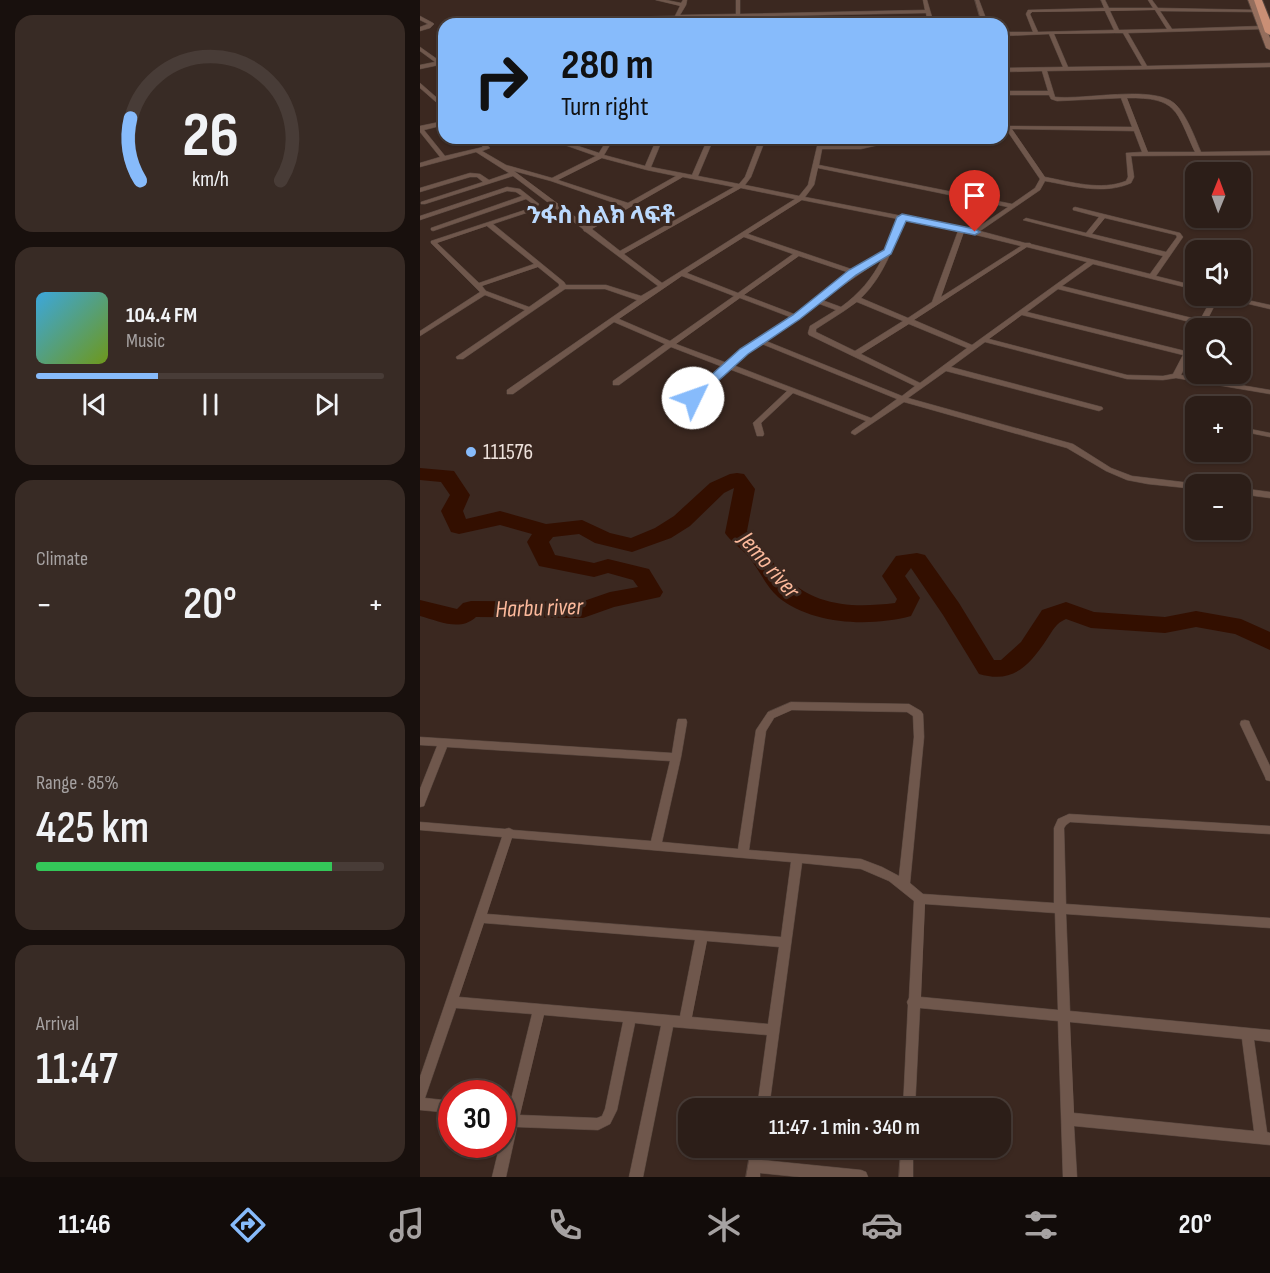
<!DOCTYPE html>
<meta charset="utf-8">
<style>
body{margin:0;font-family:"Sofia Sans Condensed","Noto Sans Ethiopic",sans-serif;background:#382b25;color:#f1f3f6;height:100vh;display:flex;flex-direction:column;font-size:22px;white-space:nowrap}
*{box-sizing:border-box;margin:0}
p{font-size:20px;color:#a6a2a2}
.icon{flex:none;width:33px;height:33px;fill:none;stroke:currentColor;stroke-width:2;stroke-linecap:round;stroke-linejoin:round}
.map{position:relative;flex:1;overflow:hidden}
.details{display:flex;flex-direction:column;gap:15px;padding:15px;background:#18100d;width:420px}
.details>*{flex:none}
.guide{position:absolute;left:18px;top:18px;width:570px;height:126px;border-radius:18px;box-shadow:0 2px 4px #0004,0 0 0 2px #483c37;background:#87bbfb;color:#111;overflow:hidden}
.needle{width:39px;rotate:1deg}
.buttons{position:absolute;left:765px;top:162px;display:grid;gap:12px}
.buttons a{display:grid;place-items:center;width:66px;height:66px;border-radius:12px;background:#2c1e18;box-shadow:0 2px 4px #0004,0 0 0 2px #483c37;font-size:30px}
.speed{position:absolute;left:18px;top:1080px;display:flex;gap:12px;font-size:30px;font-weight:700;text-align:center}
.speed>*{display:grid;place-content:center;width:78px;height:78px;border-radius:50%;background:#2c1e18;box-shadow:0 2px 4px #0004,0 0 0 2px #483c37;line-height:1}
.speed .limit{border:9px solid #d22;background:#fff;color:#111}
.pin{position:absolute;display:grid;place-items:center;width:51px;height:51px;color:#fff;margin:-62px -26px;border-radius:50% 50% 50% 0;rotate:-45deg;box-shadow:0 0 6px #0007}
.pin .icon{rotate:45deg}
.me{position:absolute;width:66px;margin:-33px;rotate:48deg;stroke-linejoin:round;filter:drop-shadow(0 0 4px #0008)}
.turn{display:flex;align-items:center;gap:21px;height:126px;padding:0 24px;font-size:27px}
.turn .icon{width:78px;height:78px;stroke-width:2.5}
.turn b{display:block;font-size:42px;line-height:51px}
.big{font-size:45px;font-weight:600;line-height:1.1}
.details .tile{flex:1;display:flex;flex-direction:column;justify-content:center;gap:9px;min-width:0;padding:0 21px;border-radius:18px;background:#382b25}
.details .dial{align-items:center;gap:0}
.dial svg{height:156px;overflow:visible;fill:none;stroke:#483c37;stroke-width:7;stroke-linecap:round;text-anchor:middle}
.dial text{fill:#f1f3f6;stroke:none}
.song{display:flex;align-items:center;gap:18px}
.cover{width:72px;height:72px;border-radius:9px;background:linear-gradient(135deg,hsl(200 70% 55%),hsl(80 70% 35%))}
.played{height:6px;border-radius:3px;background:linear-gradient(90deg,#87bbfb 35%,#483c37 35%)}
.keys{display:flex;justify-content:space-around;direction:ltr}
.heat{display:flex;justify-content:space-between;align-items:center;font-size:33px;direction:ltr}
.charge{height:9px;border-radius:4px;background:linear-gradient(90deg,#34c759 85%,#483c37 0)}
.trip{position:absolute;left:258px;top:1098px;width:333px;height:60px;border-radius:18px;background:#2c1e18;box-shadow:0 2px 4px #0004,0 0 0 2px #483c37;font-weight:600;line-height:60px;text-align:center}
.menu{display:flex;height:96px;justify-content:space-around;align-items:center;background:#120c0a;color:#a6a2a2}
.menu .icon{width:42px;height:42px}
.menu .current{color:#87bbfb}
.menu b{font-size:27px;color:#f1f3f6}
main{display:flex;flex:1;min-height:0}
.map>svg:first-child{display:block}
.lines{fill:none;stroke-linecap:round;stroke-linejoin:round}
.river{fill:#330f00;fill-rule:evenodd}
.street-casing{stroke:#57463e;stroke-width:1}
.secondary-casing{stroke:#57463e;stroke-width:1}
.highway-casing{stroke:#57463e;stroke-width:2}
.street{fill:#6f574c;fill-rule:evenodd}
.secondary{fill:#946e5d;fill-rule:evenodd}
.highway{fill:#ca8f75;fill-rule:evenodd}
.route{fill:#87bbfb;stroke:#587aa3;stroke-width:1.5}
.poi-dot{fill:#87bbfb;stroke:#3b2820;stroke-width:2}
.labels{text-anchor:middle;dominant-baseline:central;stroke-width:6;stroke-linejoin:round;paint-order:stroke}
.poi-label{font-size:22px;fill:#ede1db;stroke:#3b2820;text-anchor:start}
.far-district-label{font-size:24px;font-weight:bold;fill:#bbd9fd;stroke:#3b2820}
.water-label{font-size:24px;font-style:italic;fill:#fcb99b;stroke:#3b2820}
</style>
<main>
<section class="details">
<div class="tile dial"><svg viewBox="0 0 100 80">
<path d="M14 69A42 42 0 1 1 86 69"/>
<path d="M14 69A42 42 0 0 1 9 37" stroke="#87bbfb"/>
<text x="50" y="56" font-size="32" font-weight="700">26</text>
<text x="50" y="72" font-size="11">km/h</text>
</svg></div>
<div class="tile">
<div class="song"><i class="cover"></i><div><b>104.4 FM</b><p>Music</p></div></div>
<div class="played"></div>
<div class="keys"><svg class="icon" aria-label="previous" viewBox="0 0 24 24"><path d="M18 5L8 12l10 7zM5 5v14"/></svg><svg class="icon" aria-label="pause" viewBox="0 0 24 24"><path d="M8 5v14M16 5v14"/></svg><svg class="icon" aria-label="next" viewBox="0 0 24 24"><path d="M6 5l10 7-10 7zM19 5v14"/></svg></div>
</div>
<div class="tile"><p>Climate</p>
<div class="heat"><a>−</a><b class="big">20°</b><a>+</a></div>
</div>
<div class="tile"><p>Range · 85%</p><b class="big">425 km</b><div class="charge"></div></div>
<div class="tile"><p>Arrival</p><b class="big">11:47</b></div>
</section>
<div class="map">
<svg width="850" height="1177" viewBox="0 0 850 1177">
<rect width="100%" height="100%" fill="#3b2820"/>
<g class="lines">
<path class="river" d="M0,468L34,471L50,495L43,511L46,519L80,511L126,524L162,520L190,533L211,538L235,528L254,516L290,483L310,474L317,473L324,474L335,489L327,531C344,546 349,560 363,574C393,607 434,608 475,603L477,599L462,576L476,556L497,553L505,555L539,603L574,660H581L601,642L622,610L646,602L674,612L745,617L776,611L821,619L850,632V650L815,634L776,627L745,633L671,628L646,619C636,623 633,630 627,639C609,666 593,684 559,674L523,615L491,568L485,576L500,598L491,616C450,627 392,625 358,597C345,585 339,569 328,556C321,548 311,542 305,533L314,488L304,493L270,526L251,538L212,552L175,543L159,534L133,537L129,542L135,555L174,563L188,559L229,569L243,592L240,597L194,607L163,618L56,617C40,632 19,621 0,616V600L37,609L43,603L51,601L161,602L190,592L218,587L213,580L188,573L174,577L119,566L107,542L112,534L80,525L39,534L31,532L21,511L30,495L21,482L0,480Z"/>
<g class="street-casing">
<g id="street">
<path d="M236,0H246L261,3L263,0H267L266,5L260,15L316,14V0H320V14L505,10L503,0H507L514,24H508L506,13L259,18L257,24H251L254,19L50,24L47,22L50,20L255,16L260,6Z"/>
<path d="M555,0H559L568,24H562Z"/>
<path d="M681,0H685L689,8H733L728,0H732L738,8L838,10V12H836L740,11L752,29L842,26L844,27V29L708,33L727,66L850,63V67L627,71L635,97C665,100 732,85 754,103C766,113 775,138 781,152L850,151V155L711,156L714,177L711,183C684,195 653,186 625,181L620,190L560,231L605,243H610L611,244L730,274L743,256L603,220L606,218L666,233L679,217L653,210V208L655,207L760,233L763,237L736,276L776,286V290L673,264L642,286L780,320L793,296H809L850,305V309L799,297L783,328H777L778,324L638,289L607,312L765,351L772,337L776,335V345L761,375L850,390V394L756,378L743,380L707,379L565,342L531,367L682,407L683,409L679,411L526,371L488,398L653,444L691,468L712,476L779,484H776V489L728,484L707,480L686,471L647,448L484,402L435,435L431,433L432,431L446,421L373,393L341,423L344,434L343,436H337L333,423L367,391L309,369L276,400H270V396L303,367L251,347L199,385H193V381L245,344L194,322L93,394H87V390L217,300L185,289H145L43,359H37L36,357L105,310L65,295L0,336V331L60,292L11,243V241L111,208L113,204L106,199L13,231L11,230V228L102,196L96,192L87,191L0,220V216L87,187L100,189L119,204L115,210L73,224L144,282L146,285H186L221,296L238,286L166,232L164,231L163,229L93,176L5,204H1V202L63,182L57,177H50L0,192V188L50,173L60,174L69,180L89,173L56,152L0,167V163L20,157L0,132V126L24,121V125L4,130L25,156L63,147L53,138H59L70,148L62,151L86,165L132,178L176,156L125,138H134L179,153L188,138H194L184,155L225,166L237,138H243L231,167L272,175L288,138H294L278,176L319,184L325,177L340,138H346L331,177L325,185L379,196L388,185L399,138H405L403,145H441L477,138H489L441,149H402L399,165L592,204L615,188L620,179L586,129L582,128V126L712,127L701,98L637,101L631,99L629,95H582V91H628L622,71L582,72V68L643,67L629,34L582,36V32H613L606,14L608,10L684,8ZM735,10L747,29L699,30L690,11ZM685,11L694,30L618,32L610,14L612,12ZM695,33H703L722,66L648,67L634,34ZM707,98C758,97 756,111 775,152H728ZM592,129L714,131L722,152L706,153L708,177L706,181C681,191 651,182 625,177ZM182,158L227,170L256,176L208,203L138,180ZM398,168L588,207L554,230L385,197L394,185ZM94,171L131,181L203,206L168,226ZM263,177L314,187L200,251L172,229ZM321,188L375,199L242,283L204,254ZM382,200L478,219L465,251L434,270L328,234ZM685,218L756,235L757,237L746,252L672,234ZM484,220L538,231L512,302L488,318L441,298C463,277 473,248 484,220ZM67,226L114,264L59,283L17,243ZM544,232L601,246L521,297ZM324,237L373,254L318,293L267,273ZM607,247L667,262L552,345L494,320ZM379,256L430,273L374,314L324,295ZM462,259C452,279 439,294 421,307L402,300ZM118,267L139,284V286L109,307L66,291L62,286ZM262,276L314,296L250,341L199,319ZM320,298L370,317L307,363L256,344ZM437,302L483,321L435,351L396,332V329L424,311ZM397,303L416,310L390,326L388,333L389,335L495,386L482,396L346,341ZM602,315L763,355L753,374L743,376L707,375L569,339ZM489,324L547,348L500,383L441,354ZM342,344L477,399L451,418L313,365Z"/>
<path d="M0,16L13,23L14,24L10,28L0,31V27L8,24L0,20Z"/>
<path d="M0,47L24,64V68L19,65L0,69V65L15,62L0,51Z"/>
<path d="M0,83L24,104V109L0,88Z"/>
<path d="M765,418L776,419V423L765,422L764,420Z"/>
<path d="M820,427L850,433V437L820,431Z"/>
<path d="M820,488L850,492V498L820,494Z"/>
<path d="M371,702L489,704L501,711L503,714L504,737L490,883L503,894L634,903V828L638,819L649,814L850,826V834L650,822L646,825L644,828L646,904L850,918V928L646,914L650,1011L850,1030V1042L834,1040L847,1132L850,1133V1145L654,1126L657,1177H643L638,1021L500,1008L495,1108H483L488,1005L487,1002L489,998L494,901L469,881L441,869L382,863L349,1108H337L347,1035L253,1027L223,1177H209L241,1026L215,1023L197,1110L190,1124L178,1130L97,1127L86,1177H72L80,1144H82C82,1137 86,1128 85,1121L87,1116L112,1014L36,1008L5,1098L32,1101V1113L0,1110V1077L82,837L0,830V822L85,829L89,828L93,830L231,841L250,761L27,747L5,803L4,806L0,807V789L17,746L0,745V737L252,753L257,722L258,719H266L267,722L261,757L242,842L318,849L336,730L348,712ZM372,710L487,712L493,716L494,737L479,876L462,867L441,859L329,850L346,731L354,718ZM92,838L371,862L361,937L67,914ZM505,904L635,913L638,1010L501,997ZM64,923L275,940L260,1016L39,997ZM287,941L359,947L348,1024L272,1017ZM124,1015L203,1022L185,1109L182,1116L177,1118L100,1115ZM650,1022L822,1039L834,1131L654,1113Z"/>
<path d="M825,720L829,721L830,724L850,766V781L846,780L845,777L820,724L821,721Z"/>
<path d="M331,1148H343L342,1160L441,1170L446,1172L448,1177H379L340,1173V1177H326Z"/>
<path d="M481,1148H493V1177H479Z"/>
</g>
</g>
<g class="secondary-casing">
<path id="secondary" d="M828,0H836L850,38V50L846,48Z"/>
</g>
<g class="highway-casing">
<path id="highway" d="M834,0H842L850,20V35L845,32Z"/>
</g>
<use href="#street" class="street"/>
<use href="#secondary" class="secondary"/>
<use href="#highway" class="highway"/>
</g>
<path class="route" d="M482,214L555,229L560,232L555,235L486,221L471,254L436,275L380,319L328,354L277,400H269V395L320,349L373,315L429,270L464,250L477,217Z"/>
<circle class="poi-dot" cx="51" cy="452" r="6"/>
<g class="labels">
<g class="poi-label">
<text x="63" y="452">111576</text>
</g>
<g class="far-district-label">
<text x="181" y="215">ንፋስ ስልክ ላፍቶ</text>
</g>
<g class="water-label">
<text transform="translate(349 565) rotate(49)">Jemo river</text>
<text transform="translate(119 608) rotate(-2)">Harbu river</text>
</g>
</g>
</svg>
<div class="buttons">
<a><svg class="needle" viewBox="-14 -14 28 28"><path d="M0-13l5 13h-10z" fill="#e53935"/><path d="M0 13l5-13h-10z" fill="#a6a2a2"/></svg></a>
<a><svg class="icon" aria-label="sound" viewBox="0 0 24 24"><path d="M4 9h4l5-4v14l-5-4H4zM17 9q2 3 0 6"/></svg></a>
<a><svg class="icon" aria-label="search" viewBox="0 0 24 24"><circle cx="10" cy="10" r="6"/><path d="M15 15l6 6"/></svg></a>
<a>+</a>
<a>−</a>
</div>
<div class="speed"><div class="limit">30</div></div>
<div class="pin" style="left:555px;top:232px;background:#d93025"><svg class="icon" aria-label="arrive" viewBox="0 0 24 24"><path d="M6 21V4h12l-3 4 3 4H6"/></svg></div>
<svg class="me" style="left:273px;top:398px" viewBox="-20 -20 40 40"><circle r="19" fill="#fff"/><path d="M0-13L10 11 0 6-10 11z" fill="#87bbfb"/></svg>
<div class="trip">11:47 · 1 min · 340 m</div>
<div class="guide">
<div class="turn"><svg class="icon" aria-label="right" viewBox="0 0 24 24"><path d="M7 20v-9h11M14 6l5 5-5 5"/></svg><div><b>280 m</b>Turn right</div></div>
</div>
</div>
</main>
<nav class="menu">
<b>11:46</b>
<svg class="icon current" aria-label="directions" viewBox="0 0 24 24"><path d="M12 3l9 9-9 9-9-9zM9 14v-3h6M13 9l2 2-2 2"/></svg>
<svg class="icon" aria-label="music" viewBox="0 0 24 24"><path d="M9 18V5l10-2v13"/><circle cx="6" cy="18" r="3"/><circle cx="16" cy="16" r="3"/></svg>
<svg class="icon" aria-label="phone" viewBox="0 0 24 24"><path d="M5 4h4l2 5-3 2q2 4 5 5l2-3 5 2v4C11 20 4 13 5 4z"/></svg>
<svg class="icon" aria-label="climate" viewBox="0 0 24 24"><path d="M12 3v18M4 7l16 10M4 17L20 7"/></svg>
<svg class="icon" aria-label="car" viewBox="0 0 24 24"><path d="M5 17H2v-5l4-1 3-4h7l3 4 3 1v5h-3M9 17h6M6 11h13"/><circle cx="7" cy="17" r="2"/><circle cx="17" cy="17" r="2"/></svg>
<svg class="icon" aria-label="filters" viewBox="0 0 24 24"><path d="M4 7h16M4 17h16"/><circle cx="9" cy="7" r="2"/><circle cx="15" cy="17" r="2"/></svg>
<b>20°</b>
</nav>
